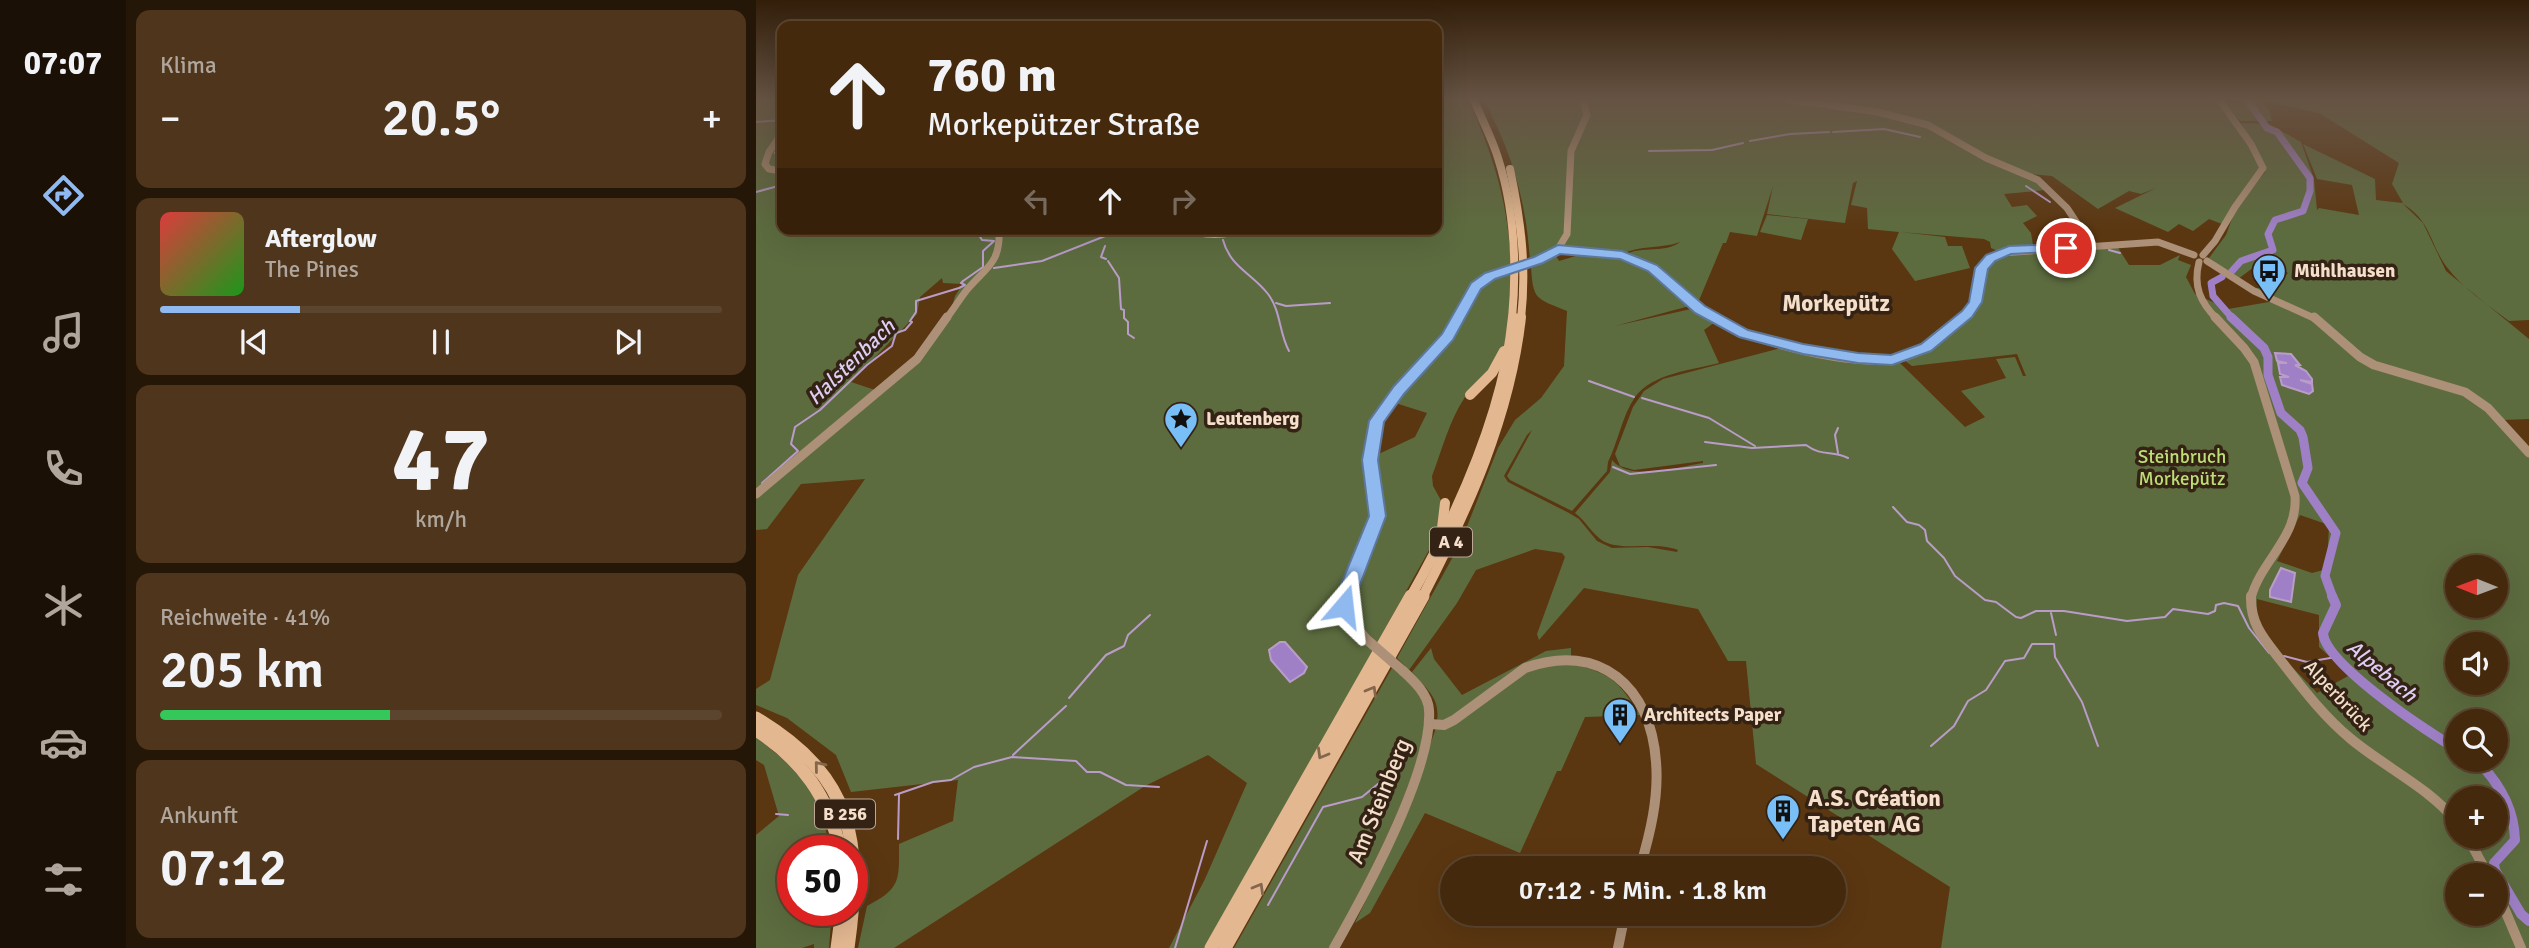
<!DOCTYPE html>
<html lang="de">
<meta charset="utf-8">
<style>
body{margin:0;font-family:Signika,sans-serif;background:#4e351b;color:#f1f3f6;height:100vh;display:flex;flex-direction:column;font-size:26px;white-space:nowrap}
*{box-sizing:border-box;margin:0}
p{font-size:23px;color:#afa69d}
.icon{flex:none;width:38px;height:38px;fill:none;stroke:currentColor;stroke-width:2;stroke-linecap:round;stroke-linejoin:round}
.map{position:relative;flex:1;overflow:hidden}
.sheet{display:flex;flex-direction:column;gap:10px;padding:10px;background:#251707;width:630px}
.sheet>*{flex:none}
.guide{position:absolute;left:21px;top:21px;width:665px;height:214px;border-radius:14px;box-shadow:0 7px 28px #0002,0 0 0 2px #5c452e;background:#44290d;color:#f1f3f6;overflow:hidden}
.needle{width:46px;rotate:271deg}
.buttons{position:absolute;left:1689px;top:555px;display:grid;gap:14px}
.buttons a{display:grid;place-items:center;width:63px;height:63px;border-radius:50%;background:#44290d;box-shadow:0 7px 28px #0002,0 0 0 2px #5c452e;font-size:35px}
.speed{position:absolute;left:21px;top:835px;display:flex;gap:14px;font-size:35px;font-weight:700;text-align:center}
.speed>*{display:grid;place-content:center;width:91px;height:91px;border-radius:50%;background:#44290d;box-shadow:0 7px 28px #0002,0 0 0 2px #5c452e;line-height:1}
.speed .limit{border:10px solid #d22;background:#fff;color:#111}
.pin{position:absolute;display:grid;place-items:center;width:60px;height:60px;color:#fff;margin:-30px;border:4px solid #fff;border-radius:50%;box-shadow:0 2px 7px #0007}
.me{position:absolute;width:77px;margin:-38px;rotate:17deg;stroke-linejoin:round;filter:drop-shadow(0 0 5px #0008)}
.turn{display:flex;align-items:center;gap:24px;height:147px;padding:0 35px;font-size:32px}
.turn .icon{width:91px;height:91px;stroke-width:2.5}
.turn b{display:block;font-size:49px;line-height:60px}
.lanes{display:flex;align-items:center;height:66px;padding:0 35px;background:#0003;justify-content:center;gap:35px;direction:ltr}
.lanes .off{opacity:.35}
.big{font-size:52px;font-weight:600;line-height:1.1}
.sheet .widget{flex:1;display:flex;flex-direction:column;justify-content:center;gap:10px;min-width:0;padding:0 24px;border-radius:14px;background:#4e351b}
.sheet .dial{align-items:center;gap:0}
.dial b{font-size:91px;line-height:1}
.song{display:flex;align-items:center;gap:21px}
.cover{width:84px;height:84px;border-radius:10px;background:linear-gradient(135deg,hsl(0 70% 55%),hsl(120 70% 35%))}
.played{height:7px;border-radius:4px;background:linear-gradient(90deg,#90b9f0 25%,#5c452e 25%)}
.keys{display:flex;justify-content:space-around;direction:ltr}
.heat{display:flex;justify-content:space-between;align-items:center;font-size:38px;direction:ltr}
.charge{height:10px;border-radius:5px;background:linear-gradient(90deg,#34c759 41%,#5c452e 0)}
.trip{position:absolute;left:684px;top:856px;width:406px;height:70px;border-radius:35px;background:#44290d;box-shadow:0 7px 28px #0002,0 0 0 2px #5c452e;font-weight:600;line-height:70px;text-align:center}
main{display:flex;flex:1;min-height:0}
.tab-bar{display:flex;flex-direction:column;width:126px;justify-content:space-around;align-items:center;background:#1b1005;color:#afa69d}
.tab-bar .icon{width:49px;height:49px}
.tab-bar .on{color:#90b9f0}
.tab-bar b{font-size:32px;color:#f1f3f6}
.map>svg:first-child{display:block}
.green{fill:#5d6c3f;fill-rule:evenodd}
.water{fill:#9f80c7;stroke:#b99cc8;stroke-width:2}
.lines{fill:none;stroke-linecap:round;stroke-linejoin:round}
.stream{stroke:#b99cc8;stroke-width:2}
.river-far2{stroke:#9f80c7;stroke-width:7}
.river-far1{stroke:#9f80c7;stroke-width:9}
.river{stroke:#9f80c7;stroke-width:10}
.secondary-far2{stroke:#ac9077;stroke-width:7}
.secondary-far1{stroke:#ac9077;stroke-width:9}
.secondary{stroke:#ac9077;stroke-width:10}
.highway-far2{stroke:#e3b891;stroke-width:8}
.highway-far1{stroke:#e3b891;stroke-width:10}
.highway{stroke:#e3b891;stroke-width:13}
.secondary-bridge-far1{stroke:#ac9077;stroke-width:7}
.secondary-bridge{stroke:#ac9077;stroke-width:10}
.oneway{stroke:#83664c}
.route{fill:#90b9f0;stroke:#5e789c;stroke-width:2}
.labels{text-anchor:middle;dominant-baseline:central;stroke-width:7;stroke-linejoin:round;paint-order:stroke}
.shield{fill:#342314;stroke:#bba794;stroke-width:2}
.shield-label{font-size:18px;font-weight:bold;fill:#f5dfcb}
.poi-label{font-size:19px;font-weight:bold;fill:#f5dfcb;stroke:#342314;text-anchor:start}
.park-label{font-size:19px;fill:#bdde75;stroke:#342314}
.street-label{font-size:19px;fill:#f5dfcb;stroke:#342314}
.water-label{font-size:21px;font-style:italic;fill:#decef5;stroke:#342314}
.quarter-label{font-size:23px;font-weight:bold;fill:#f5dfcb;stroke:#342314}
.near-poi-label{font-size:23px;font-weight:bold;fill:#f5dfcb;stroke:#342314;text-anchor:start}
.near-street-label{font-size:23px;fill:#f5dfcb;stroke:#342314}
</style>
<main>
<nav class="tab-bar">
<b>07:07</b>
<svg class="icon on" aria-label="directions" viewBox="0 0 24 24"><path d="M12 3l9 9-9 9-9-9zM9 14v-3h6M13 9l2 2-2 2"/></svg>
<svg class="icon" aria-label="music" viewBox="0 0 24 24"><path d="M9 18V5l10-2v13"/><circle cx="6" cy="18" r="3"/><circle cx="16" cy="16" r="3"/></svg>
<svg class="icon" aria-label="phone" viewBox="0 0 24 24"><path d="M5 4h4l2 5-3 2q2 4 5 5l2-3 5 2v4C11 20 4 13 5 4z"/></svg>
<svg class="icon" aria-label="climate" viewBox="0 0 24 24"><path d="M12 3v18M4 7l16 10M4 17L20 7"/></svg>
<svg class="icon" aria-label="car" viewBox="0 0 24 24"><path d="M5 17H2v-5l4-1 3-4h7l3 4 3 1v5h-3M9 17h6M6 11h13"/><circle cx="7" cy="17" r="2"/><circle cx="17" cy="17" r="2"/></svg>
<svg class="icon" aria-label="filters" viewBox="0 0 24 24"><path d="M4 7h16M4 17h16"/><circle cx="9" cy="7" r="2"/><circle cx="15" cy="17" r="2"/></svg>
</nav>
<section class="sheet">
<div class="widget"><p>Klima</p>
<div class="heat"><a>−</a><b class="big">20.5°</b><a>+</a></div>
</div>
<div class="widget">
<div class="song"><i class="cover"></i><div><b>Afterglow</b><p>The Pines</p></div></div>
<div class="played"></div>
<div class="keys"><svg class="icon" aria-label="previous" viewBox="0 0 24 24"><path d="M18 5L8 12l10 7zM5 5v14"/></svg><svg class="icon" aria-label="pause" viewBox="0 0 24 24"><path d="M8 5v14M16 5v14"/></svg><svg class="icon" aria-label="next" viewBox="0 0 24 24"><path d="M6 5l10 7-10 7zM19 5v14"/></svg></div>
</div>
<div class="widget dial"><b>47</b><p>km/h</p></div>
<div class="widget"><p>Reichweite · 41%</p><b class="big">205 km</b><div class="charge"></div></div>
<div class="widget"><p>Ankunft</p><b class="big">07:12</b></div>
</section>
<div class="map">
<svg width="1773" height="948" viewBox="0 0 1773 948">
<rect width="100%" height="100%" fill="#5b3711"/>
<g class="green">
<path d="M0,98H26V229H681V98H711C742,163 759,226 754,299C753,316 752,335 746,352C739,370 719,381 709,397C693,421 686,450 676,476L677,486L687,504L686,527L450,948H413L449,879L491,783L452,755L389,786L138,948H102L111,906C145,888 143,881 143,844L197,821L202,780L95,792L80,755L31,718L0,705V689L14,680L42,575L109,479L45,484L11,529L0,530V497L129,391L192,322L199,296L207,284L187,283L186,278L164,297L161,314L95,382L122,391L0,489ZM633,401L671,413L659,437L612,459L618,419Z"/>
<path d="M727,98H1153L1150,103L1155,98H1460L1501,156L1505,170L1466,224L1453,219L1437,231L1423,224L1412,232L1359,208L1400,188L1385,194L1373,191L1342,209L1296,176L1273,174L1271,175L1290,190L1248,194L1256,207L1271,205L1281,216L1267,223L1275,233L1277,245L1242,251L1235,248L1234,242L1228,239L1144,232L1189,237L1192,246H1206L1214,268L1159,281L1136,249L1143,232L1112,229L1111,208L1095,205L1101,181L1097,183L1089,223L1011,214L1017,186L1001,236L974,232L970,243H967L941,305L897,267L869,255C886,245 909,254 924,242C905,249 884,245 866,254L798,248L774,261C770,199 756,153 727,98Z"/>
<path d="M1489,98H1503L1513,110L1516,121H1484L1468,103L1491,101Z"/>
<path d="M1505,98H1773V320L1753,321C1732,305 1706,288 1690,266C1673,242 1675,221 1647,204L1667,223L1690,271L1773,339V419L1747,420L1735,406L1616,362L1556,314L1498,288H1518L1532,273L1510,258L1482,279L1453,258L1470,235L1477,216L1486,201L1509,172L1508,165L1485,123L1513,124L1545,142L1558,179L1561,210L1563,208L1603,215L1596,185L1561,179L1547,144L1619,179L1620,200L1647,203L1636,184L1643,163L1563,113L1507,101Z"/>
<path d="M1011,215L1052,219L1045,240L1004,232Z"/>
<path d="M1361,246L1373,265H1404L1424,255L1422,260L1435,265L1430,277L1439,294L1472,309L1519,301L1551,315L1603,358L1715,396L1773,455V948H1185L1194,887L1000,764L990,661H972L942,609L828,588L783,640L781,634L809,557L806,553L779,549L720,570L701,603L653,670L641,658L704,544L742,448L759,420L785,398L808,366L811,311C780,298 777,301 775,266L800,256L803,261L830,253L864,256L896,269L937,305L859,326L935,309H943L959,322L948,330L963,363C936,370 897,373 879,397C866,416 862,442 852,462L851,471L816,511L754,480L751,476L776,430L771,435L748,476L752,482L813,513L823,519L841,541L856,548L892,547L921,552L922,550C898,541 867,552 847,541C836,534 830,521 819,513L854,472L856,460C873,482 922,467 947,463V461L878,470L864,466L859,454L877,407L888,391L907,379L1029,347L1143,362L1209,427L1229,417L1205,391L1250,378L1240,359L1259,357L1267,376H1270L1261,354L1156,366L1148,360C1172,346 1211,330 1222,302C1226,292 1227,279 1228,268L1246,254ZM1544,515L1573,525L1571,569L1556,573L1521,561ZM1701,567H1740V606H1701ZM1501,599L1563,615V647L1594,675L1561,693C1540,669 1496,635 1501,599ZM1701,644H1740V682H1701ZM1701,721H1740V760H1701ZM1701,798H1740V836H1701ZM1701,875H1740V914H1701Z"/>
<path d="M675,648L678,659L706,695L790,651L815,648V663C855,674 862,680 884,715L829,717L805,771H801L764,853L669,813L614,913L599,923L642,833L679,731C687,700 675,694 656,672Z"/>
<path d="M636,668C648,679 662,688 667,704C681,755 599,899 574,948H478Z"/>
<path d="M0,737L45,774L66,806L73,850H37V910H76L73,948H58V944L46,948H0V835L23,816L8,765L0,760Z"/>
</g>
<g class="water">
<path d="M1519,353L1535,354L1544,365H1539L1550,371L1556,379V382L1544,380L1556,384L1557,391L1553,394L1526,385L1524,377H1533L1524,374L1522,363H1531L1521,361Z"/>
<path d="M1525,568L1539,573L1535,602L1514,597V590Z"/>
<path d="M524,642H529L551,667L548,673L534,682L515,660L513,650Z"/>
</g>
<g class="lines">
<g class="stream">
<path d="M0,122L26,120"/>
<path d="M1077,132L1128,129L1164,137"/>
<path d="M994,141L1034,134L1073,132"/>
<path d="M893,151L956,150L987,143"/>
<path d="M24,168L22,154L19,153L26,144"/>
<path d="M1270,186L1294,202"/>
<path d="M0,192L26,185"/>
<path d="M75,229L102,232L121,229"/>
<path d="M200,229L201,233L223,235L226,240L238,241L227,251V266"/>
<path d="M424,229C447,240 472,239 496,229"/>
<path d="M467,240C474,267 497,274 512,294C525,311 523,333 533,351"/>
<path d="M349,246L345,257L350,259"/>
<path d="M1353,250L1364,253"/>
<path d="M352,261L363,278L365,309L368,310V318L372,322V334L378,338"/>
<path d="M238,268L286,261L367,229"/>
<path d="M520,303L530,306L574,303"/>
<path d="M833,381L878,397"/>
<path d="M886,398L953,418L999,446"/>
<path d="M1082,428L1079,435L1082,453"/>
<path d="M949,442L996,448L1050,445C1066,457 1076,450 1092,458"/>
<path d="M857,467L874,474L960,465"/>
<path d="M6,483L42,451L35,444L39,427L64,410L111,365L136,346L140,333L149,330L156,322L154,321L160,312V301L203,288L209,285L205,283L207,281L227,267"/>
<path d="M1137,507L1151,522L1163,525L1169,530L1171,541L1188,558L1199,576L1229,600L1240,602L1260,617L1265,618L1280,611H1308L1371,621L1409,617L1417,609L1452,614L1459,611L1460,605L1468,603L1482,606L1493,628L1513,653"/>
<path d="M1295,613L1300,635"/>
<path d="M1528,656L1551,662L1580,657"/>
<path d="M313,698L350,655L368,646L372,635L394,615"/>
<path d="M1175,746L1198,726L1212,701L1230,690L1249,661L1268,658L1276,644H1298L1299,657L1326,702L1342,746"/>
<path d="M257,755L310,706"/>
<path d="M139,795L177,782L195,780L218,767L256,757L320,761L331,772H344L370,785L403,787"/>
<path d="M20,814L32,815"/>
<path d="M142,839L143,794"/>
<path d="M512,905L567,807L606,797L639,770"/>
<path d="M419,948L451,841"/>
</g>
<g class="river-far2">
<path d="M1476,271L1485,261L1517,250L1512,234L1519,220L1547,211L1554,191V178L1521,132L1511,128L1490,98"/>
<path d="M1466,277L1455,283L1457,296L1477,319"/>
</g>
<path class="river-far1" d="M1475,317L1508,348L1512,357V375L1525,413L1544,430L1547,437L1552,468L1546,483L1580,533L1569,576L1577,598"/>
<g class="river">
<path d="M1576,596L1580,605L1567,633C1569,664 1673,733 1701,749"/>
<path d="M1720,760C1743,782 1758,807 1759,840L1738,863L1739,870L1765,914L1773,921"/>
</g>
<g class="secondary-far2">
<path d="M1022,98L1122,112L1172,125L1230,158L1282,180L1311,208L1336,246"/>
<path d="M26,133L13,152L9,164L13,169L26,171"/>
<path d="M802,249C825,254 849,251 872,257C907,267 930,300 960,319"/>
<path d="M1447,255L1459,241L1479,207L1507,168L1495,144L1462,98"/>
<path d="M783,260L802,249L811,234L815,151L831,115L827,98"/>
<path d="M1451,261L1498,291L1560,319"/>
<path d="M1443,262C1437,286 1444,302 1461,319"/>
<path d="M190,319C197,310 203,300 210,291C230,267 245,264 243,229"/>
<path d="M701,319C715,293 719,281 749,271"/>
<path d="M1205,319L1218,302L1228,264L1244,253L1402,242L1438,255"/>
</g>
<g class="secondary-far1">
<path d="M957,317C995,342 1100,368 1144,358C1169,352 1190,335 1207,317"/>
<path d="M1459,317L1488,348L1498,362L1539,496C1542,538 1505,560 1495,598"/>
<path d="M1558,317L1604,357L1618,365L1709,392L1732,408L1773,453"/>
<path d="M0,494L161,359L191,317"/>
<path d="M590,598L621,516L614,460L620,421L643,390L692,337L702,317"/>
</g>
<g class="secondary">
<path d="M590,596L594,618L609,638"/>
<path d="M1495,596C1494,625 1509,640 1526,662C1547,689 1568,717 1595,739C1630,768 1671,786 1701,822"/>
<path d="M674,724L688,725L698,720L769,668C844,641 895,687 900,762C903,798 894,834 884,868"/>
<path d="M1711,836L1732,875"/>
<path d="M1740,889L1765,948"/>
<path d="M578,948C608,895 677,769 673,710C672,694 658,681 647,671"/>
<path d="M862,948L869,914"/>
</g>
<g class="highway-far2">
<path d="M717,98C725,118 736,138 742,158C759,211 761,265 756,319"/>
<path d="M754,169C765,221 771,266 765,319"/>
</g>
<g class="highway-far1">
<path d="M714,395L736,373L748,351"/>
<path d="M686,528L689,503"/>
<path d="M654,598C701,515 748,412 757,317"/>
<path d="M666,598C712,509 754,417 765,317"/>
</g>
<g class="highway">
<path d="M0,718C98,777 107,841 92,948"/>
<path d="M0,730C46,760 73,797 84,850"/>
<path d="M81,948L86,910"/>
<path d="M455,948L655,596"/>
<path d="M469,948L667,596"/>
</g>
<path class="secondary-bridge-far1" d="M749,271L783,260"/>
<path class="secondary-bridge" d="M609,638L647,671"/>
</g>
<defs><path id="oneway-chevron" d="M-2-3.5L2.5 0L-2 3.5" fill="none" stroke-width="1.6" stroke-linecap="round" stroke-linejoin="round" transform="scale(1.75)"/></defs>
<g class="oneway">
<use href="#oneway-chevron" transform="translate(616 691) rotate(-60)"/>
<use href="#oneway-chevron" transform="translate(566 754) rotate(120)"/>
<use href="#oneway-chevron" transform="translate(63 766) rotate(-129)"/>
<use href="#oneway-chevron" transform="translate(503 888) rotate(-60)"/>
</g>
<linearGradient id="sky" x2="0" y2="1"><stop stop-color="#321e09"/><stop offset="0.43" stop-color="#665343"/><stop offset="1" stop-color="#665343" stop-opacity="0"/></linearGradient>
<rect width="1773" height="230" fill="url(#sky)"/>
<path class="route" d="M1310,244L1316,248L1314,251L1255,254L1239,261L1232,269L1226,302L1216,317L1175,351L1136,365L1102,363L1047,354L983,337L939,313L892,271L864,259L804,254L787,263L739,279L725,289L697,340L648,394L628,422L622,460L630,516L594,611L588,613L582,611L579,606L581,594L613,516L606,460L613,421L638,386L686,334L715,283L729,273L778,257L802,245L866,251L901,265L949,306L992,330L1047,344L1102,353L1135,355L1165,344L1206,311L1213,302L1219,268L1230,255L1253,246Z"/>
<defs>
<g id="bus-pin" transform="scale(1.75)"><path d="M0 17L-7.5 6A9.5 9.5 0 1 1 7.5 6Z" fill="#78bff7" stroke="#342314"/><path d="M-5-6H5V4H4V6H2V4H-2V6H-4V4H-5ZM-3.5-4V0h7V-4ZM-3.5 1.2v1.5H-2V1.2ZM2 1.2v1.5H3.5V1.2Z" fill="#111"/></g>
<g id="sight-pin" transform="scale(1.75)"><path d="M0 17L-7.5 6A9.5 9.5 0 1 1 7.5 6Z" fill="#78bff7" stroke="#342314"/><path d="M0-6L1.8-2.2L6-1.7L2.9 1.2L3.7 5.4L0 3.3L-3.7 5.4L-2.9 1.2L-6-1.7L-1.8-2.2Z" fill="#111"/></g>
<g id="building-pin" transform="scale(1.75)"><path d="M0 17L-7.5 6A9.5 9.5 0 1 1 7.5 6Z" fill="#78bff7" stroke="#342314"/><path d="M-4-6H4V6H1V3H-1V6H-4ZM-2.5-4.3h1.7v1.8h-1.7ZM.8-4.3h1.7v1.8H.8ZM-2.5-1h1.7V.8h-1.7ZM.8-1h1.7V.8H.8Z" fill="#111"/></g>
</defs>
<g fill-rule="evenodd">
<use href="#bus-pin" x="1513" y="271"/>
<use href="#sight-pin" x="425" y="419"/>
<use href="#building-pin" x="864" y="715"/>
<use href="#building-pin" x="1027" y="811"/>
</g>
<g class="labels">
<g class="shield">
<rect x="674" y="527.5" width="42" height="29" rx="5"/>
<rect x="59" y="799.5" width="60" height="29" rx="5"/>
</g>
<g class="shield-label">
<text x="695" y="542">A 4</text>
<text x="89" y="814">B 256</text>
</g>
<g class="poi-label">
<text x="1538" y="271">Mühlhausen</text>
<text x="450" y="419">Leutenberg</text>
<text x="888" y="715">Architects Paper</text>
</g>
<g class="park-label">
<text x="1426" y="457">Steinbruch<tspan x="1426" dy="22">Morkepütz</tspan></text>
</g>
<g class="street-label">
<text transform="translate(1582 696) rotate(47)">Alperbrück</text>
</g>
<g class="water-label">
<text transform="translate(95 362) rotate(-44)">Halstenbach</text>
<text transform="translate(1626 671) rotate(40)">Alpebach</text>
</g>
<g class="quarter-label">
<text x="1080" y="303">Morkepütz</text>
</g>
<g class="near-poi-label">
<text x="1052" y="798">A.S. Création<tspan x="1052" dy="26">Tapeten AG</tspan></text>
</g>
<g class="near-street-label">
<text transform="translate(623 801) rotate(-68)">Am Steinberg</text>
</g>
</g>
</svg>
<div class="buttons">
<a><svg class="needle" viewBox="-14 -14 28 28"><path d="M0-13l5 13h-10z" fill="#e53935"/><path d="M0 13l5-13h-10z" fill="#afa69d"/></svg></a>
<a><svg class="icon" aria-label="sound" viewBox="0 0 24 24"><path d="M4 9h4l5-4v14l-5-4H4zM17 9q2 3 0 6"/></svg></a>
<a><svg class="icon" aria-label="search" viewBox="0 0 24 24"><circle cx="10" cy="10" r="6"/><path d="M15 15l6 6"/></svg></a>
<a>+</a>
<a>−</a>
</div>
<div class="speed"><div class="limit">50</div></div>
<div class="pin" style="left:1310px;top:248px;background:#d93025"><svg class="icon" aria-label="arrive" viewBox="0 0 24 24"><path d="M6 21V4h12l-3 4 3 4H6"/></svg></div>
<svg class="me" style="left:588px;top:606px" viewBox="-20 -20 40 40"><path d="M0-17L14 15 0 8-14 15z" fill="#90b9f0" stroke="#fff" stroke-width="4"/></svg>
<div class="trip">07:12 · 5 Min. · 1.8 km</div>
<div class="guide">
<div class="turn"><svg class="icon" aria-label="ahead" viewBox="0 0 24 24"><path d="M12 20V5M6 11l6-6 6 6"/></svg><div><b>760 m</b>Morkepützer Straße</div></div>
<div class="lanes"><svg class="icon off" aria-label="left" viewBox="0 0 24 24"><path d="M17 20v-9H6M10 6l-5 5 5 5"/></svg><svg class="icon" aria-label="ahead" viewBox="0 0 24 24"><path d="M12 20V5M6 11l6-6 6 6"/></svg><svg class="icon off" aria-label="right" viewBox="0 0 24 24"><path d="M7 20v-9h11M14 6l5 5-5 5"/></svg></div>
</div>
</div>
</main>
